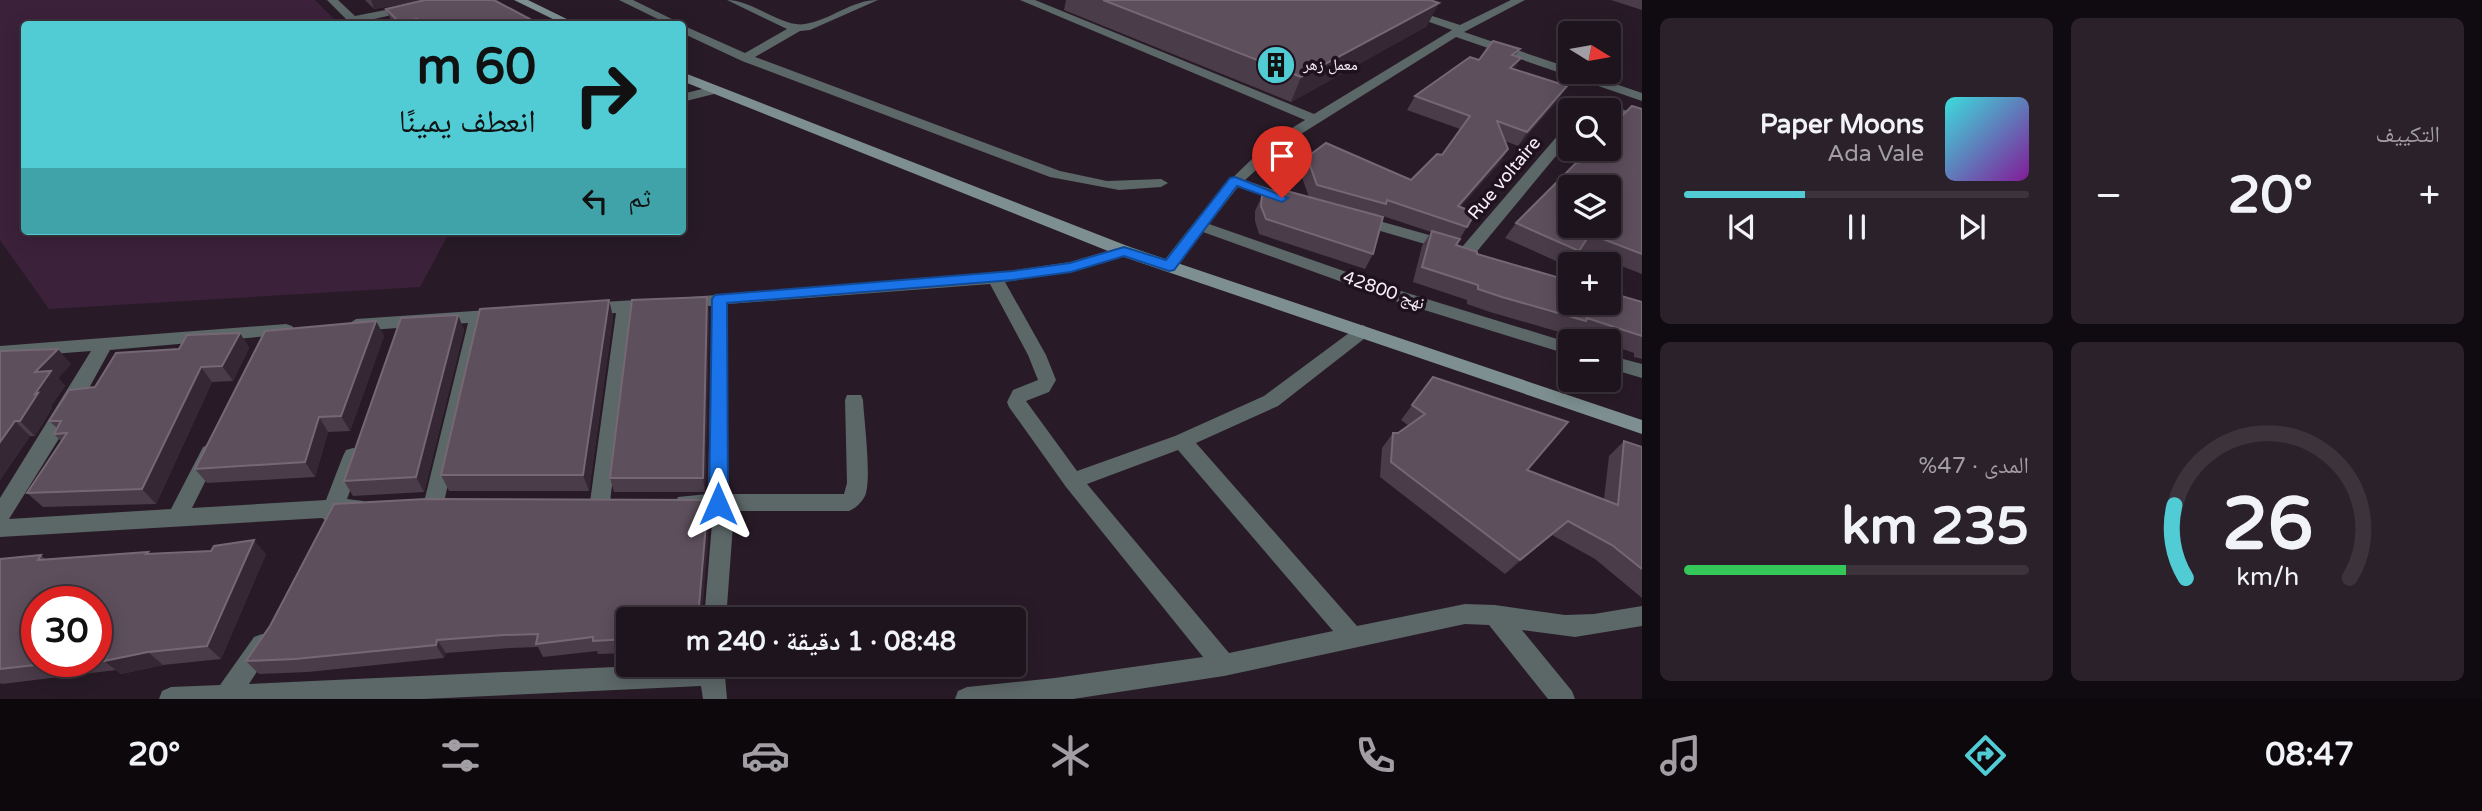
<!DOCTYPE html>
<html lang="ar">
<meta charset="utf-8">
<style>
body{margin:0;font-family:"Varela Round","Noto Naskh Arabic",sans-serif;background:#2b212a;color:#f1f3f6;direction:rtl;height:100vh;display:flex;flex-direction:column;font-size:26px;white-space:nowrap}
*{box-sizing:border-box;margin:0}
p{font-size:23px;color:#a19ea4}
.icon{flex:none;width:38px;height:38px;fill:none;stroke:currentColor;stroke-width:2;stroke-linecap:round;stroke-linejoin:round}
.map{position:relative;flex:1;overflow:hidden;direction:ltr}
.details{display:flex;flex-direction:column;gap:18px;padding:18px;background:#100b10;width:840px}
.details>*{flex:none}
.guide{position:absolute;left:21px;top:21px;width:665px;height:214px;border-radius:7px;box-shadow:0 4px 18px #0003,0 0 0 2px #3c333b;direction:rtl;background:#51ccd5;color:#111;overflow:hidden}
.needle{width:46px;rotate:101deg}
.controls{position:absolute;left:1558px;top:21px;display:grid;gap:14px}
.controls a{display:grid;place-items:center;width:63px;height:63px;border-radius:7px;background:#1e141d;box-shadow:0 4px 18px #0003,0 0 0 2px #3c333b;font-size:35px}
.speed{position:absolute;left:21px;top:586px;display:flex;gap:14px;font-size:35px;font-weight:700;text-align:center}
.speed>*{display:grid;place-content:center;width:91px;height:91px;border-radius:50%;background:#1e141d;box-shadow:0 4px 18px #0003,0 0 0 2px #3c333b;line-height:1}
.speed .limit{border:10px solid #d22;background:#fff;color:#111}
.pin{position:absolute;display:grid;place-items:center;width:60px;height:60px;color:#fff;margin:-72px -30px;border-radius:50% 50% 50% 0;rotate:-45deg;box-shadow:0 0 7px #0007}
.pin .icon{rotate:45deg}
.me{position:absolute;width:77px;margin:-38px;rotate:0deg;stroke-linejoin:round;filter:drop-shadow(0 0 5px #0008)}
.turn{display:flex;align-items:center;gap:24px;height:147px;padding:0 35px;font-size:32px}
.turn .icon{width:91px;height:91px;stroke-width:2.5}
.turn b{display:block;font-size:49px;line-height:60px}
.then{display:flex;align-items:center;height:66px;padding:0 35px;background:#0003;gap:14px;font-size:26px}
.big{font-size:52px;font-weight:700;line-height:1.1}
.details .card{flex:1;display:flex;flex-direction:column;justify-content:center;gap:10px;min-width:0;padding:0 24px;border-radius:10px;background:#2b212a}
.details .dial{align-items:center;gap:0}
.dial svg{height:182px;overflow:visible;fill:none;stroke:#3c333b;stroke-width:7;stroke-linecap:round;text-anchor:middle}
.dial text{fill:#f1f3f6;stroke:none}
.song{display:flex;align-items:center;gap:21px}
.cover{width:84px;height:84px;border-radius:10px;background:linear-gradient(135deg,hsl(180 70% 55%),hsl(290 70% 35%))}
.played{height:7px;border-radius:4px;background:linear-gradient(90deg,#51ccd5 35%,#3c333b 35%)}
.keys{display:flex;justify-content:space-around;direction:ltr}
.heat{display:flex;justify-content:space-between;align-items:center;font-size:38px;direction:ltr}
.charge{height:10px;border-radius:5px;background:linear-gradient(90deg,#34c759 47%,#3c333b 0)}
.details .tiles{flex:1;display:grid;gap:18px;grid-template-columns:repeat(2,1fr)}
.trip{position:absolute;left:616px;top:607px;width:410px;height:70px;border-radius:7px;background:#1e141d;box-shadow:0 4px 18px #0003,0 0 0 2px #3c333b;font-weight:700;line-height:70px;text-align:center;direction:rtl}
.tabs{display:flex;height:112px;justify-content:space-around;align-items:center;background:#0c080c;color:#a19ea4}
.tabs .icon{width:49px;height:49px}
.tabs .active{color:#51ccd5}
.tabs b{font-size:32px;color:#f1f3f6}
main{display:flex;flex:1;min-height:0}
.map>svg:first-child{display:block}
.green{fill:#3c213b}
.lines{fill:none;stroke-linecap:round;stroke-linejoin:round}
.minor{fill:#5c6767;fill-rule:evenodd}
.secondary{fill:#7d8f90;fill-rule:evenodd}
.wall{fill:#4a3c49;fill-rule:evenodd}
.shaded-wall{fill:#352734}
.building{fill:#5d4f5c;stroke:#756874;stroke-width:2;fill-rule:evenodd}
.route{fill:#1a73e8;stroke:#114b97;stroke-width:2}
.labels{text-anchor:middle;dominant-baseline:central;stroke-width:7;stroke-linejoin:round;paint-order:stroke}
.far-poi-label{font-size:16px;fill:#f7eef6;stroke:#1f121e;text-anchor:start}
.street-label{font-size:18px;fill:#f7eef6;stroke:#1f121e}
</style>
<main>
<section class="details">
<div class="tiles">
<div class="card"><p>التكييف</p>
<div class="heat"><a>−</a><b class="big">20°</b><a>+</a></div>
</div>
<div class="card">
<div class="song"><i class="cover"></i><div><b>Paper Moons</b><p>Ada Vale</p></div></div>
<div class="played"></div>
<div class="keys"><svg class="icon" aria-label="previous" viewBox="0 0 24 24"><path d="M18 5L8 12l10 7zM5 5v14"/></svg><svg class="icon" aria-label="pause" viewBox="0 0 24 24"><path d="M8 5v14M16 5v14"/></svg><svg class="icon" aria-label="next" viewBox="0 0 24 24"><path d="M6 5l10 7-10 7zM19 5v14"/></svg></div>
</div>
<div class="card dial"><svg viewBox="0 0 100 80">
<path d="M14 69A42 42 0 1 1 86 69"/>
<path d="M14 69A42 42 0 0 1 9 37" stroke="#51ccd5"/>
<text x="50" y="56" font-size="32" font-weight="700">26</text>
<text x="50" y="72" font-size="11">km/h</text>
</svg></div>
<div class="card"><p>المدى · 47%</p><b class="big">235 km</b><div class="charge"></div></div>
</div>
</section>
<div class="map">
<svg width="1642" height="699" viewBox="0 0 1642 699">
<rect width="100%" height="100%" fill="#281b27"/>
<path class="green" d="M0,0H315L339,24H24V231H450L420,287L49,309L0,240Z"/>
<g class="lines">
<g class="minor">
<path d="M327,0H338L355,16L436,0H458L361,22L362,24H351Z"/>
<path d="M619,0H633L682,24H668Z"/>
<path d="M727,0C753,0 782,28 805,24C831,20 851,0 878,0L810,30L800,31L755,57L1060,171L1107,181L1161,179L1168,183L1161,187L1119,190L1050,177L742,61L682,33V25L745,53L787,29Z"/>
<path d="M1020,0H1035L1314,114L1452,30L1367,0H1383L1460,25L1511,0H1525L1464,32L1570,68V72H1580L1642,93V101L1456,37L1285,144L1245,180L1296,198L1298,201L1296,204H1286L1238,187L1209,224L1404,292L1570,343V355L1392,300L1203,232L1175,270H1163L1161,266L1163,262C1209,204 1240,159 1305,120Z"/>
<path d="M714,86L718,87V93L682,102V94Z"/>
<path d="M1586,106H1613L1642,116V124L1608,114V110H1580Z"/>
<path d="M1570,126V139L1474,255H1462L1460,251L1462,247L1565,127Z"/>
<path d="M1358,215L1454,242L1457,246L1449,251L1353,223L1350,220Z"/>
<path d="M1124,246L1130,247L1132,251L1130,255L1071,272L1005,282L1046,355L1056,380L1049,392L1026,401L1077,471L1175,436L1264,396L1357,327L1363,325L1372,331L1369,335L1278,406L1196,443L1357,626L1465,604L1495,605L1565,615L1594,614L1642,606V626L1575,637L1522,630L1572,691L1575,699H1548L1489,625L1465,624L1224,676L1073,699H955L958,691L967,687L1055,678L1203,657L1066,487L1009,407L1007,402L1013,390L1038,380L1028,355L990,284L728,304V494H844L847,483L845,400L847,395H861L863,400C864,420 872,480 865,496C861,503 856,508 849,511H734L726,620H704L713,511L678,509L675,503L678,497L708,494L712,306H678L676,302L678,298L995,273L1070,262ZM1178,450L1333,631L1229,653L1087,484Z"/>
<path d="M653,299L661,305L659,309L633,312L610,502L607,508L600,511L593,508L590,502L616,313L586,315L578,309L586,303Z"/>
<path d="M503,309L511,315L509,319L485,322L444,502L441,508L434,511L427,508L424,502L468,323L356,331L347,325L356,319Z"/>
<path d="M286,324L292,326L295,330L292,334L110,350L78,408L9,519L171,509L203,447L210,444L217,447L220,452L192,508L326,500L343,456L346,450L353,448L360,450L363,456L347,499L363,501L366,507L363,513L341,517L338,521L331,524L322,518L0,537V498L91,351L0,358V346Z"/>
<path d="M1608,355L1642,364V378L1608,368Z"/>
<path d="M262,634L270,637L274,645L249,684L657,665H724L727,699H703L701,686L424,699H159L162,691L171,687L220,685L254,637Z"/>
</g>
<g class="secondary">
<path d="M514,0H528L577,24H563Z"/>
<path d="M682,72L1130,247L1642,420V434L1118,255L682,81Z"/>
</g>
</g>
<g class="wall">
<path d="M365,0H422L374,9Z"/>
<path d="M1066,0H1430L1427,26L1291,102L1064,10Z"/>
<path d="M1611,0H1642V10Z"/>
<path d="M386,9L539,24H396L390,18Z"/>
<path d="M1520,49L1515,56L1514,69L1567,86L1558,100L1518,146L1505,141L1508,149L1499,164L1460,207L1467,227L1456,245L1477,254L1642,302V359L1634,357V353L1608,344V341H1599L1575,334L1573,336L1490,312L1467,304V300L1413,282L1422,246L1431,232L1380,215L1373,254L1365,269L1259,234L1255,221V211L1262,196L1309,197L1300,172L1307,157L1411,180L1442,155L1460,129L1407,110L1415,96L1479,60Z"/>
<path d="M1642,109V274L1580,250L1567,266L1505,238L1516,223L1579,163Z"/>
<path d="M609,300L613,317L589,491H449L441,475Z"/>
<path d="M709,312L705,492H614L610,478Z"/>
<path d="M458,315L464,330L424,492L353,496L344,481Z"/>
<path d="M376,321L384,336L350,431L328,432L315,477L207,483L195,469Z"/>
<path d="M240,333L249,348L233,381L212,382L156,504L43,507L27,493L61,441L54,434L57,428L49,421L95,387L179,349Z"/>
<path d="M0,351L71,364L58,378L65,386L51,406L52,408L35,436H30L0,480Z"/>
<path d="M1433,377L1527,470L1604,499L1609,456L1624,441L1642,447V598L1595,559L1552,535L1505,574L1380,477L1382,448L1393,433H1398L1409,426L1401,420Z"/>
<path d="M710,515L628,620V653L598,654L597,651L543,657L538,647L511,648L446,653L444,658L308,672L259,674L246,661Z"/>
<path d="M148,552L150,554H266L221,659L163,665L121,674L116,670L2,684L0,683V559L41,555L46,560ZM96,602V662H37Z"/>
</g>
<g class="shaded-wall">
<path d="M371,0H422L374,9Z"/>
<path d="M1439,3L1427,26L1291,102L1301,77Z"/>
<path d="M417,19L419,24H401L400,23Z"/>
<path d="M1521,58L1513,72L1510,68Z"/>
<path d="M1567,86L1558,100L1518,146L1527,132Z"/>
<path d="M1508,149L1499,164L1448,220L1458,206Z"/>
<path d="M707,297L709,312L705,492L703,478Z"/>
<path d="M609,300L613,317L589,491L583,475Z"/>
<path d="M458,315L464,330L424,492L416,477Z"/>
<path d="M376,321L384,336L350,431L341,416Z"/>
<path d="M240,333L249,348L233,381L222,366Z"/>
<path d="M58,349L71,364L58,378L65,386L51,406L52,408L35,436L20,421L35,394V372Z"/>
<path d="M201,367L212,382L156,504L142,489Z"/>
<path d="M319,417L328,432L315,477L305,462Z"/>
<path d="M15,421L30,436L0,480V442Z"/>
<path d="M708,500L710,515L702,616V609L704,620H701L699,606Z"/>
<path d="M1568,521L1552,535L1505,574L1520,560Z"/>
<path d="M254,540L266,554L221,659L207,646Z"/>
<path d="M437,640L446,653L444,658L436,645Z"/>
<path d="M148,652L163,665L121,674L104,661Z"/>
</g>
<g class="building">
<path d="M425,0H494L539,24H417V19L400,23L386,9Z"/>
<path d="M1103,0H1430L1439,3L1301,77Z"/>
<path d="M1493,41L1520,49L1512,55L1521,58L1510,68L1567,86L1527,132L1497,121L1508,149L1458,206L1475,213L1467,227L1387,200L1386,204L1317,185L1307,157L1326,143L1411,180L1437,154L1442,155L1470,116L1415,96L1470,57L1479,60Z"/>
<path d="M1632,106L1642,109V254L1590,234L1579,251L1516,223L1577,162L1579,163L1590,149H1608V130ZM1570,187H1608V226H1570Z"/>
<path d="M1283,190L1383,217L1373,254L1266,219L1261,206L1262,196Z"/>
<path d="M1432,231L1460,239L1456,245L1477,252V254L1570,281V303H1608V292L1642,302V336L1587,318L1586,321L1502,297L1478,289V285L1422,267Z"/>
<path d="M707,297L703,478H610L632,300Z"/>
<path d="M609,300L583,475H441L480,309Z"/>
<path d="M458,315L416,477L344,481L401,318Z"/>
<path d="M376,321L341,416L319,417L305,462L195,469L265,331Z"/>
<path d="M240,333L222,366L201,367L142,489L27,493L67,433L54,434L61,421H49L69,390L95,387L116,353L179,349L187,335Z"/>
<path d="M58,349L35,372L51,371L35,394L38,393L20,421H15L0,442V351Z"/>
<path d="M1433,377L1568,422L1527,470L1618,505L1624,441L1642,447V569L1612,545L1568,521L1520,560L1391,462L1393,433H1398L1425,414L1412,405Z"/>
<path d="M426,499L708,500L699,606L702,609L701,620H628V639L593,641V637L536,644L538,634L504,635L437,640L436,645L295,659L246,661L270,626L334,504Z"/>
<path d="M254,540L207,646L148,652L104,661L107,656L96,657V602H37V662H62L0,669V559L41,555L38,560L148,552L146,554L211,551L214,546Z"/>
</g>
<path class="route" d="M1235,177L1288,198L1282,202L1237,186L1174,270L1169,271L1124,256L1071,272L1013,280L727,303L728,504L725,509L718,511L712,509L709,504L712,299L715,295L1013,271L1070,263L1124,247L1166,260L1230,178Z"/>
<defs>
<g id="building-disc" transform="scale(2.0125)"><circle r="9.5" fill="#51ccd5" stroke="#1f121e"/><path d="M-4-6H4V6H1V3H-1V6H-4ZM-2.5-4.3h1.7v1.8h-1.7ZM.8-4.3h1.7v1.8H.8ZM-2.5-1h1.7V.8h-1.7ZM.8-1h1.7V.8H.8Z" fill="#111"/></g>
</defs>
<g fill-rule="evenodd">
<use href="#building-disc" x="1276" y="65"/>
</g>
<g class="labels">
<g class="far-poi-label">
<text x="1303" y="65">معمل زهر</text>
</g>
<g class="street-label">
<text transform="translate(1504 178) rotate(-50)">Rue voltaire</text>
<text transform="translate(1384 290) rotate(19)">نهج 42800</text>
</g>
</g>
</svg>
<div class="controls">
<a><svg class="needle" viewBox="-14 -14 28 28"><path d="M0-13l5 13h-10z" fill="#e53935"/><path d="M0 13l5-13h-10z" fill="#a19ea4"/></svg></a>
<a><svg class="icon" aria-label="search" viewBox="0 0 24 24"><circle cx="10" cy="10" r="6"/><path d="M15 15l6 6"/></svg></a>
<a><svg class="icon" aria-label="layers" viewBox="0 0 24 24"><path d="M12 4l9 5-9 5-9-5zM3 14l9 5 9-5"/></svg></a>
<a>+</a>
<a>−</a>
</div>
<div class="speed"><div class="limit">30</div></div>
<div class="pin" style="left:1282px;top:198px;background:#d93025"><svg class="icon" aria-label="arrive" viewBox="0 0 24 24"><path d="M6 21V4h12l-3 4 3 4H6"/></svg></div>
<svg class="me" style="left:718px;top:504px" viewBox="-20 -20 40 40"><path d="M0-17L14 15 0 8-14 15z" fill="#1a73e8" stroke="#fff" stroke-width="4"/></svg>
<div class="trip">08:48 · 1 دقيقة · 240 m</div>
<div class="guide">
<div class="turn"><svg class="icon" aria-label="right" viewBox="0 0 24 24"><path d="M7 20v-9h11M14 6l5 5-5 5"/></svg><div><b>60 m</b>انعطف يمينًا</div></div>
<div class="then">ثم<svg class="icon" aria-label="left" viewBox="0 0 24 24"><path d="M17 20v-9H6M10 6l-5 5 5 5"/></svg></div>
</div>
</div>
</main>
<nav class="tabs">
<b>08:47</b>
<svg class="icon active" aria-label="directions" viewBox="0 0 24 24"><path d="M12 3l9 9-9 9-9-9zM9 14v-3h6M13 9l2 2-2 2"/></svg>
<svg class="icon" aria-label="music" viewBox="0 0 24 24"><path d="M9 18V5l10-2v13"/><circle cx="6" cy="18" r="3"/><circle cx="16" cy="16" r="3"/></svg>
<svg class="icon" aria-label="phone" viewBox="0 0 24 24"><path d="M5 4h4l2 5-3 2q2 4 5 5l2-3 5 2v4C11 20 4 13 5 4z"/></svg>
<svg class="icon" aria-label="climate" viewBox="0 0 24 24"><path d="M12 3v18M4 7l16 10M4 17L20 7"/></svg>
<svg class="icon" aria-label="car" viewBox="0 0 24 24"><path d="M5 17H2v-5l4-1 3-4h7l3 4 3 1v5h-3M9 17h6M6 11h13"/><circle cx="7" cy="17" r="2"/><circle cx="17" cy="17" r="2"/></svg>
<svg class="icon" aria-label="filters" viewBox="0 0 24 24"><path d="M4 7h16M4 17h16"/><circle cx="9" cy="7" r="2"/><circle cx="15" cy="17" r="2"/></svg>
<b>20°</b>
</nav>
